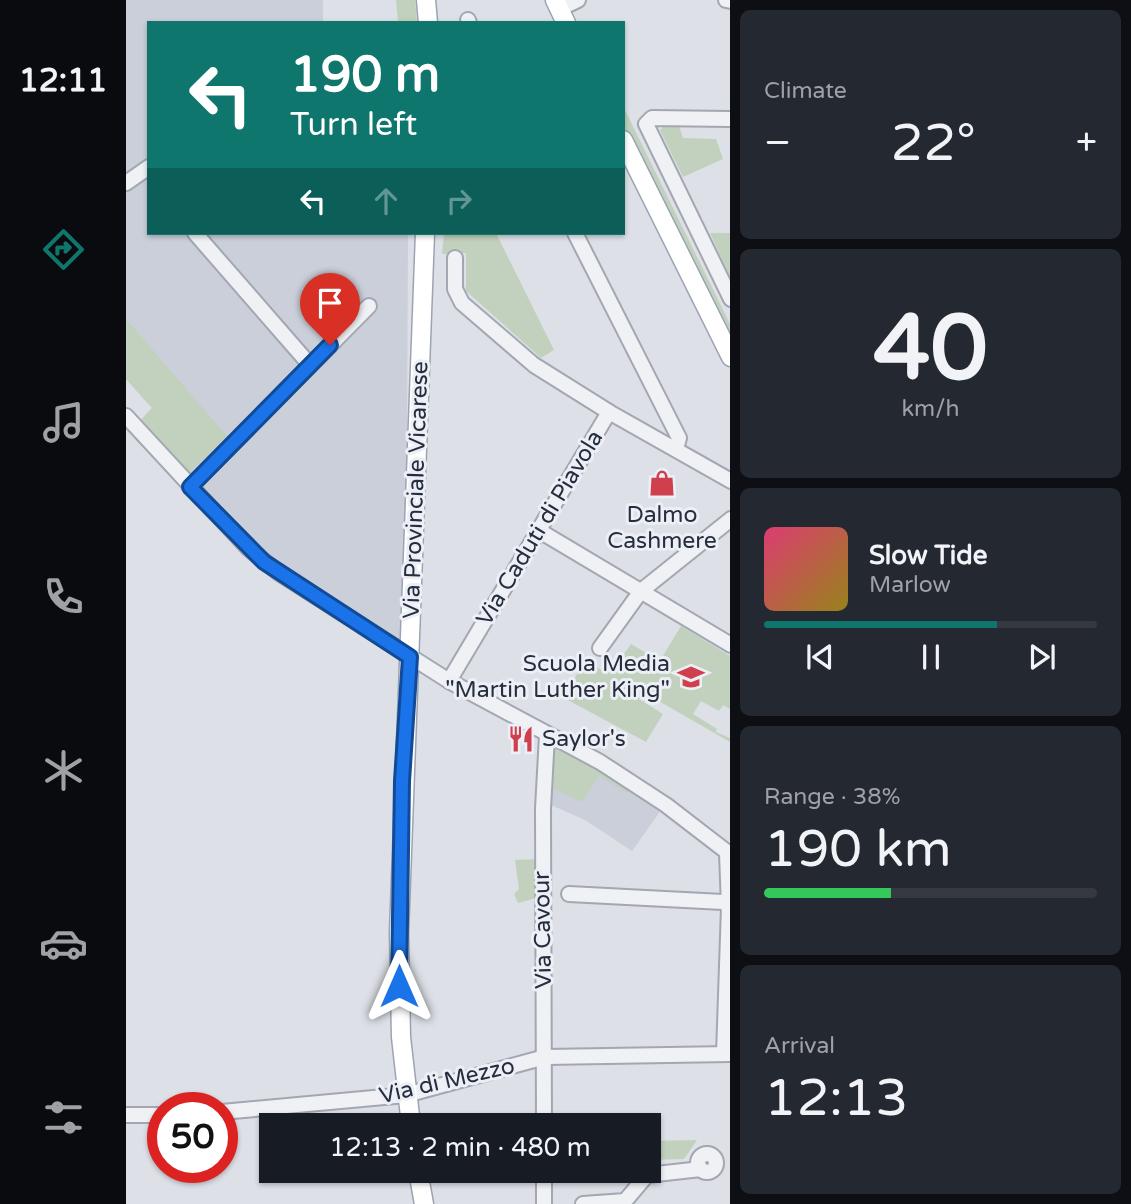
<!DOCTYPE html>
<meta charset="utf-8">
<style>
body{margin:0;font-family:"Varela Round",sans-serif;background:#242831;color:#f1f3f6;height:100vh;display:flex;flex-direction:column;font-size:26px;white-space:nowrap}
*{box-sizing:border-box;margin:0}
p{font-size:23px;color:#9ea1a6}
.icon{flex:none;width:38px;height:38px;fill:none;stroke:currentColor;stroke-width:2;stroke-linecap:round;stroke-linejoin:round}
.map{position:relative;flex:1;overflow:hidden}
.side{display:flex;flex-direction:column;gap:10px;padding:10px;background:#0d0f14;width:401px}
.side>*{flex:none}
.guide{position:absolute;left:21px;top:21px;width:478px;height:214px;border-radius:0px;box-shadow:0 2px 5px #0004;background:#0f766e;color:#fff;overflow:hidden}
.speed{position:absolute;left:21px;top:1092px;display:flex;gap:14px;font-size:35px;font-weight:700;text-align:center}
.speed>*{display:grid;place-content:center;width:91px;height:91px;border-radius:50%;background:#171b24;box-shadow:0 2px 5px #0004;line-height:1}
.speed .limit{border:10px solid #d22;background:#fff;color:#111}
.pin{position:absolute;display:grid;place-items:center;width:60px;height:60px;color:#fff;margin:-72px -30px;border-radius:50% 50% 50% 0;rotate:-45deg;box-shadow:0 0 7px #0007}
.pin .icon{rotate:45deg}
.me{position:absolute;width:77px;margin:-38px;rotate:0deg;stroke-linejoin:round;filter:drop-shadow(0 0 5px #0008)}
.turn{display:flex;align-items:center;gap:24px;height:147px;padding:0 28px;font-size:32px}
.turn .icon{width:91px;height:91px;stroke-width:2.5}
.turn b{display:block;font-size:49px;line-height:60px}
.lanes{display:flex;align-items:center;height:66px;padding:0 28px;background:#0003;justify-content:center;gap:35px;direction:ltr}
.lanes .off{opacity:.35}
.big{font-size:52px;font-weight:600;line-height:1.1}
.side .card{flex:1;display:flex;flex-direction:column;justify-content:center;gap:10px;min-width:0;padding:0 24px;border-radius:10px;background:#242831}
.side .dial{align-items:center;gap:0}
.dial b{font-size:91px;line-height:1}
.song{display:flex;align-items:center;gap:21px}
.cover{width:84px;height:84px;border-radius:10px;background:linear-gradient(135deg,hsl(340 70% 55%),hsl(50 70% 35%))}
.played{height:7px;border-radius:4px;background:linear-gradient(90deg,#0f766e 70%,#363941 70%)}
.keys{display:flex;justify-content:space-around;direction:ltr}
.heat{display:flex;justify-content:space-between;align-items:center;font-size:38px;direction:ltr}
.charge{height:10px;border-radius:5px;background:linear-gradient(90deg,#34c759 38%,#363941 0)}
.trip{position:absolute;left:133px;top:1113px;width:402px;height:70px;border-radius:0px;background:#171b24;box-shadow:0 2px 5px #0004;font-weight:600;line-height:70px;text-align:center}
main{display:flex;flex:1;min-height:0}
.menu{display:flex;flex-direction:column;width:126px;justify-content:space-around;align-items:center;background:#090b0e;color:#9ea1a6}
.menu .icon{width:49px;height:49px}
.menu .selected{color:#0f766e}
.menu b{font-size:32px;color:#f1f3f6}
.map>svg:first-child{display:block}
.built{fill:#cbcfd9}
.green{fill:#c2d1be}
.lines{fill:none;stroke-linecap:round;stroke-linejoin:round}
.minor-casing{stroke:#a2a7b1;stroke-width:18}
.major-casing{stroke:#9ca4b3;stroke-width:21}
.minor{stroke:#f0f1f5;stroke-width:14}
.major{stroke:#fff;stroke-width:18}
.route-casing{stroke:#114b97;stroke-width:18}
.route{stroke:#1a73e8;stroke-width:12}
.labels{text-anchor:middle;dominant-baseline:central;stroke-width:6;stroke-linejoin:round;paint-order:stroke}
.street-label{font-size:23px;fill:#262e3e;stroke:#eceff5}
.poi-label{font-size:23px;fill:#262e3e;stroke:#eceff5}
</style>
<main>
<nav class="menu">
<b>12:11</b>
<svg class="icon selected" aria-label="directions" viewBox="0 0 24 24"><path d="M12 3l9 9-9 9-9-9zM9 14v-3h6M13 9l2 2-2 2"/></svg>
<svg class="icon" aria-label="music" viewBox="0 0 24 24"><path d="M9 18V5l10-2v13"/><circle cx="6" cy="18" r="3"/><circle cx="16" cy="16" r="3"/></svg>
<svg class="icon" aria-label="phone" viewBox="0 0 24 24"><path d="M5 4h4l2 5-3 2q2 4 5 5l2-3 5 2v4C11 20 4 13 5 4z"/></svg>
<svg class="icon" aria-label="climate" viewBox="0 0 24 24"><path d="M12 3v18M4 7l16 10M4 17L20 7"/></svg>
<svg class="icon" aria-label="car" viewBox="0 0 24 24"><path d="M5 17H2v-5l4-1 3-4h7l3 4 3 1v5h-3M9 17h6M6 11h13"/><circle cx="7" cy="17" r="2"/><circle cx="17" cy="17" r="2"/></svg>
<svg class="icon" aria-label="filters" viewBox="0 0 24 24"><path d="M4 7h16M4 17h16"/><circle cx="9" cy="7" r="2"/><circle cx="15" cy="17" r="2"/></svg>
</nav>
<div class="map">
<svg width="605" height="1204" viewBox="0 0 605 1204">
<rect width="100%" height="100%" fill="#dde0e7"/>
<g class="built">
<path d="M0,0H197V23H23V233H282L280,652L125,542L14,421L26,408L0,379Z"/>
<path d="M428,745L449,754L536,809L506,851L459,820L425,805Z"/>
</g>
<g class="green">
<path d="M270,0H289L291,23H272Z"/>
<path d="M497,106L604,324V342L497,124Z"/>
<path d="M539,125L553,126L557,138L590,139L597,159L557,177L534,130Z"/>
<path d="M318,233H370L428,350L415,358L340,291V253L316,254Z"/>
<path d="M584,233H604V277Z"/>
<path d="M0,319L101,436L61,474L14,421L26,408L0,379Z"/>
<path d="M555,626L604,656V709L597,705L593,711L575,701L567,714L591,729L590,732L604,738V742L517,692L513,699L537,714L520,742L438,698L459,659L477,671L484,659L491,664L505,644L534,661Z"/>
<path d="M428,745L504,787L501,793L473,776L456,802L426,788Z"/>
<path d="M410,859V898L392,903L388,894L393,889L389,860Z"/>
<path d="M571,1140L558,1159L523,1160V1141Z"/>
</g>
<g class="lines">
<g class="minor-casing">
<g id="minor">
<path d="M600,0L605,1"/>
<path d="M433,9L452,0"/>
<path d="M342,20L343,23"/>
<path d="M605,119L526,118L520,124L605,299"/>
<path d="M0,183L23,167"/>
<path d="M69,233L184,365"/>
<path d="M449,233L553,438L550,449"/>
<path d="M329,258V289L336,303L408,365L483,412L605,481"/>
<path d="M0,416L122,548L153,573L323,681L474,762L540,805L605,855"/>
<path d="M64,487L243,306"/>
<path d="M412,530L605,645"/>
<path d="M474,648L515,591L605,519"/>
<path d="M323,681L483,412"/>
<path d="M443,894L597,902L605,908"/>
<path d="M598,1054L603,907L601,853"/>
<path d="M96,1112L280,1095L419,1057L605,1054"/>
<path d="M0,1115H37"/>
<path d="M418,1125L417,809L421,735"/>
<circle cx="581" cy="1163" r="9"/>
<path d="M418,1204V1171"/>
<path d="M457,1204L499,1201L521,1175L575,1169"/>
</g>
</g>
<g class="major-casing">
<g id="major">
<path d="M300,0L302,23"/>
<path d="M429,0L440,23"/>
<path d="M497,140L605,357"/>
<path d="M285,1125L275,1037L273,933L299,233"/>
<path d="M292,1171L298,1204"/>
</g>
</g>
<use href="#minor" class="minor"/>
<use href="#major" class="major"/>
</g>
<g class="lines">
<g class="route-casing">
<path id="route" d="M204,345L64,487L138,562L284,657L276,781L273,986"/>
</g>
<use href="#route" class="route"/>
</g>
<defs>
<g id="shop-bare" transform="scale(2.1)"><path d="M-5-2.5h2.3a2.7 3.5 0 0 1 5.4 0H5L5.5 6h-11ZM-1.5-2.5h3a1.5 2.3 0 0 0-3 0Z" fill="#cf3f4d" stroke="#eceff5" stroke-width="2.5" paint-order="stroke"/></g>
<g id="school-bare" transform="scale(2.1)"><path d="M0-5L7-2L0 1L-7-2ZM-4 1L0 2.5L4 1V4Q0 6-4 4Z" fill="#cf3f4d" stroke="#eceff5" stroke-width="2.5" paint-order="stroke"/></g>
<g id="restaurant-bare" transform="scale(2.1)"><path d="M-5-6h1v4h1v-4h1v4h1v-4h1v5L-1.5 .5V6h-2V.5L-5-1ZM5-6V6H3V1.5H1.5Q1.5-4 5-6Z" fill="#cf3f4d" stroke="#eceff5" stroke-width="2.5" paint-order="stroke"/></g>
</defs>
<g fill-rule="evenodd">
<use href="#shop-bare" x="536" y="483"/>
<use href="#school-bare" x="565" y="677"/>
<use href="#restaurant-bare" x="395" y="739"/>
</g>
<g class="labels">
<g class="street-label">
<text transform="translate(290 490) rotate(-88)">Via Provinciale Vicarese</text>
<text transform="translate(414 528) rotate(-59)">Via Caduti di Piavola</text>
<text transform="translate(417 930) rotate(-91)">Via Cavour</text>
<text transform="translate(321 1081) rotate(-13)">Via di Mezzo</text>
</g>
<g class="poi-label">
<text x="536" y="515">Dalmo<tspan x="536" dy="26">Cashmere</tspan></text>
<text x="544" y="664" text-anchor="end">Scuola Media<tspan x="544" dy="26">"Martin Luther King"</tspan></text>
<text x="416" y="739" text-anchor="start">Saylor's</text>
</g>
</g>
</svg>
<div class="speed"><div class="limit">50</div></div>
<div class="pin" style="left:204px;top:345px;background:#d93025"><svg class="icon" aria-label="arrive" viewBox="0 0 24 24"><path d="M6 21V4h12l-3 4 3 4H6"/></svg></div>
<svg class="me" style="left:273px;top:986px" viewBox="-20 -20 40 40"><path d="M0-17L14 15 0 8-14 15z" fill="#1a73e8" stroke="#fff" stroke-width="4"/></svg>
<div class="trip">12:13 · 2 min · 480 m</div>
<div class="guide">
<div class="turn"><svg class="icon" aria-label="left" viewBox="0 0 24 24"><path d="M17 20v-9H6M10 6l-5 5 5 5"/></svg><div><b>190 m</b>Turn left</div></div>
<div class="lanes"><svg class="icon" aria-label="left" viewBox="0 0 24 24"><path d="M17 20v-9H6M10 6l-5 5 5 5"/></svg><svg class="icon off" aria-label="ahead" viewBox="0 0 24 24"><path d="M12 20V5M6 11l6-6 6 6"/></svg><svg class="icon off" aria-label="right" viewBox="0 0 24 24"><path d="M7 20v-9h11M14 6l5 5-5 5"/></svg></div>
</div>
</div>
<section class="side">
<div class="card"><p>Climate</p>
<div class="heat"><a>−</a><b class="big">22°</b><a>+</a></div>
</div>
<div class="card dial"><b>40</b><p>km/h</p></div>
<div class="card">
<div class="song"><i class="cover"></i><div><b>Slow Tide</b><p>Marlow</p></div></div>
<div class="played"></div>
<div class="keys"><svg class="icon" aria-label="previous" viewBox="0 0 24 24"><path d="M18 5L8 12l10 7zM5 5v14"/></svg><svg class="icon" aria-label="pause" viewBox="0 0 24 24"><path d="M8 5v14M16 5v14"/></svg><svg class="icon" aria-label="next" viewBox="0 0 24 24"><path d="M6 5l10 7-10 7zM19 5v14"/></svg></div>
</div>
<div class="card"><p>Range · 38%</p><b class="big">190 km</b><div class="charge"></div></div>
<div class="card"><p>Arrival</p><b class="big">12:13</b></div>
</section>
</main>
